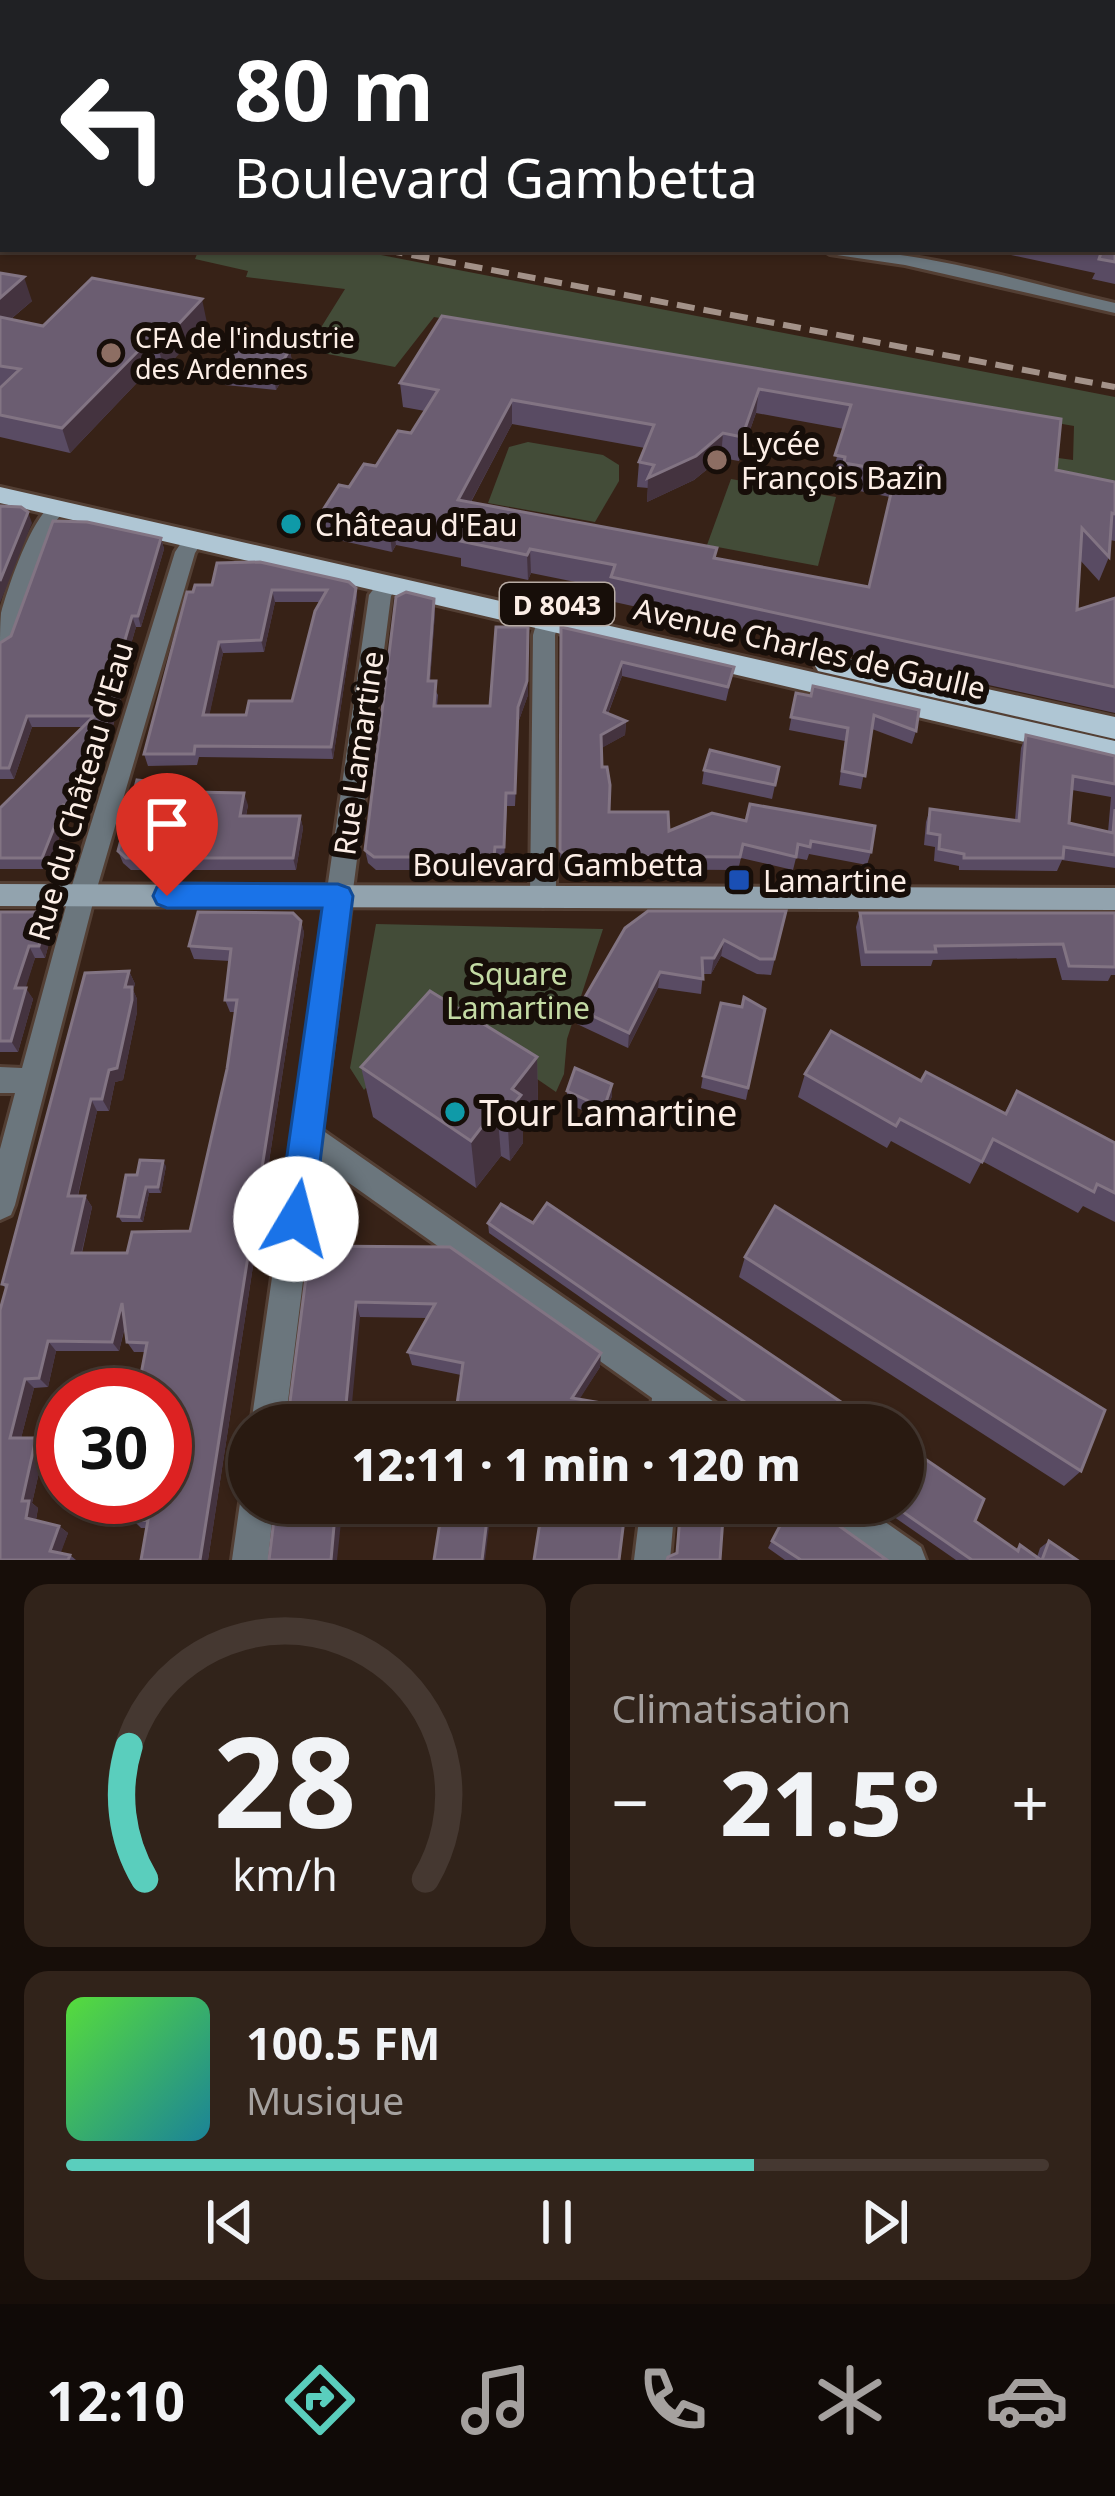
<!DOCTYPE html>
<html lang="fr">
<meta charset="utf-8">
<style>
body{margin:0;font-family:"Noto Sans",sans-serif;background:#31231a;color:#f1f3f6;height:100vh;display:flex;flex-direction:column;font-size:45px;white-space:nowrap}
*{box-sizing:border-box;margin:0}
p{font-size:39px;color:#a5a19f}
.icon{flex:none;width:66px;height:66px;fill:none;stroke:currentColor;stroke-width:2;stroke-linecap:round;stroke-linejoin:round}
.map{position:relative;height:1560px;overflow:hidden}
.drawer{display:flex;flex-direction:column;gap:24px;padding:24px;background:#170e09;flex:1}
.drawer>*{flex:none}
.banner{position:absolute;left:0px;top:0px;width:1116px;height:252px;box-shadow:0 3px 9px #0004,0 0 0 3px #453831;background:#202124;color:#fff;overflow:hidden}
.speed{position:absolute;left:36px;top:1368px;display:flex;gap:24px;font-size:60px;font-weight:700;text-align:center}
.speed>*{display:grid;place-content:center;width:156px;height:156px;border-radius:50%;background:#291a11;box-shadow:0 3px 9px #0004,0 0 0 3px #453831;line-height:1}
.speed .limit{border:18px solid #d22;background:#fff;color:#111}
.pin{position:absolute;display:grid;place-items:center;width:102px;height:102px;color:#fff;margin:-123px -51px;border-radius:50% 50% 50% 0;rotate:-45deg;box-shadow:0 0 12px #0007}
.pin .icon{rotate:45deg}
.me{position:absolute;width:132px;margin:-66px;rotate:8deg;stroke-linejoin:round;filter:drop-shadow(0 0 9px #0008)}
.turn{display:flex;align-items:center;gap:42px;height:252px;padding:0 36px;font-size:54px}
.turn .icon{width:156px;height:156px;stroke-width:2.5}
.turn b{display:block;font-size:84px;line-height:102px}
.big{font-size:90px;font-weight:800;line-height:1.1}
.drawer .widget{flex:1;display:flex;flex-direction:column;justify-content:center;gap:18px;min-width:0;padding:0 42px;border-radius:24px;background:#31231a}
.drawer .dial{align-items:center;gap:0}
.dial svg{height:312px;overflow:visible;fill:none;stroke:#453831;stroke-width:7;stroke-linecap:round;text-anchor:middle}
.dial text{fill:#f1f3f6;stroke:none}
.song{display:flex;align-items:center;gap:36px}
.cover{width:144px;height:144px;border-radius:18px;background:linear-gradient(135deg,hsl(110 70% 55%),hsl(190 70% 35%))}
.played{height:12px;border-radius:6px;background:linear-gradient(90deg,#5acebd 70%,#453831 70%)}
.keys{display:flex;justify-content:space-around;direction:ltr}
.heat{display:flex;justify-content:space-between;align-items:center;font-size:66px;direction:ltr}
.drawer .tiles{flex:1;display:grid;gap:24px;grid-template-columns:1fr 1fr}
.widget:last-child{grid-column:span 2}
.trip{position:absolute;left:228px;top:1404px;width:696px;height:120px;border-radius:60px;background:#291a11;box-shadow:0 3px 9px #0004,0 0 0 3px #453831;font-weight:800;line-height:120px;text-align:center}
.tabs{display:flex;height:192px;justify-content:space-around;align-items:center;background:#100a07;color:#a5a19f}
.tabs .icon{width:84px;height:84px}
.tabs .current{color:#5acebd}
.tabs b{font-size:54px;color:#f1f3f6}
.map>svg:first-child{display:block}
.green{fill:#434c38}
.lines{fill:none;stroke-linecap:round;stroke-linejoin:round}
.street-casing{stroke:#533f34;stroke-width:6}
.secondary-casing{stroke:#533f34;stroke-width:6}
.primary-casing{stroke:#533f34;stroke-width:6}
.highway-casing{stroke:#533f34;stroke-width:6}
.street{fill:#6b767d;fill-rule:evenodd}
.secondary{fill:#92a3ae;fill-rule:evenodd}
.primary{fill:#afc6d4;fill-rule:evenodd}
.highway{fill:#cae6f6;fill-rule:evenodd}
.rail-far1{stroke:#a39289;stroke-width:4.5;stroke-dasharray:14 8;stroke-linecap:butt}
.rail{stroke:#a39289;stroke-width:6;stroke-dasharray:18 9;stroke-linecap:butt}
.wall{fill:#594b63;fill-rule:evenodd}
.shaded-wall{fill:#44333f}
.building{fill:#6b5d71;stroke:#827483;stroke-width:3;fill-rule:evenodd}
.route{fill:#1a73e8;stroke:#114b97;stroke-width:3}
.education-dot{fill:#8d6e63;stroke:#170e09;stroke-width:4.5}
.culture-dot{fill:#0f9aa8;stroke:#170e09;stroke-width:4.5}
.transit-dot{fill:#1a4fb4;stroke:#170e09;stroke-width:4.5}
.labels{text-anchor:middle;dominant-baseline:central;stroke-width:12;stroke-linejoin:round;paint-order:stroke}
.far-poi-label{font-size:27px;fill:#fceee6;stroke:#170e09;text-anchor:start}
.shield{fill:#170e09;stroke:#b7aba4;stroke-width:3}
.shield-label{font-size:27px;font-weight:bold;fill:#fceee6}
.poi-label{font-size:30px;fill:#fceee6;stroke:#170e09;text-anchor:start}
.street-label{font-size:30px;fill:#fceee6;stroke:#170e09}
.park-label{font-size:30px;fill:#c3daa4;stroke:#170e09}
.near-poi-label{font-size:36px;fill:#fceee6;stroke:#170e09;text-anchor:start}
</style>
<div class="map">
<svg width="1115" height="1560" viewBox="0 0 1115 1560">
<rect width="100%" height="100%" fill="#372217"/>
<g class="green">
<path d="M199,249H350L1115,397V508L943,476L1051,457L1073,460L1074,426L434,317L395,367L307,350L345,289L246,277L248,271L195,259Z"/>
<path d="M528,442L603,455L619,465V481L595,522L488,503L509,447Z"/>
<path d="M731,479L836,497L818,566L707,545Z"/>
<path d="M376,924L603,929L567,1039L564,1074L556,1092L438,1011L364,1090L350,1068Z"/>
</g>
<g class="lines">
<g class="street-casing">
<g id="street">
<path d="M0,109L3,110V118L0,117Z"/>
<path d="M3,212V222L0,223V213Z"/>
<path d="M822,249C921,249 1019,281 1115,303V313L905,265L830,254Z"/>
<path d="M57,501L67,507L56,521L11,645L0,653C0,640 0,625 1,613C8,587 33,511 57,501Z"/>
<path d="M194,532L204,539L195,553L95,895L15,1205L11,1215L0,1220V1149L15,1093H0V1067L22,1068L69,895L175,552L187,534Z"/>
<path d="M388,577L399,584L391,596L322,1130L730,1413L735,1425H689L683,1421V1425H649L652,1398L318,1161L285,1425H251L369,595L381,579Z"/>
<path d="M553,597L564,604L555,635L556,897L552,904L543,908L534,904L530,897L533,635L542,604Z"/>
<path d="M249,1489V1503H274L268,1560H232L240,1503Z"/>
<path d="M641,1503H675L670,1560H634Z"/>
<path d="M811,1503H858L921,1547L926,1560H878L816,1515Z"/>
</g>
</g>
<g class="secondary-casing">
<path id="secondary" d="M0,884L1115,888V910L0,906Z"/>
</g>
<g class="primary-casing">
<g id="primary">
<path d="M0,487L1115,741V763L0,503Z"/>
<path d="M828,654L1115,717V739L818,671L814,664Z"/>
</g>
</g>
<g class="highway-casing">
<path id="highway" d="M3,179V194L0,195V180Z"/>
</g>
<use href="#street" class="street"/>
<use href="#secondary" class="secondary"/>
<use href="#primary" class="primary"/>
<use href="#highway" class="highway"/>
<path class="rail-far1" d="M378,249L401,253"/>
<path class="rail" d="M385,250L1115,387"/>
</g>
<g class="wall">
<path d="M1115,85V284L1092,279L1095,273L983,249H1113Z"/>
<path d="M0,273L32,301L11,319L43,326L207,323L164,370L151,368L70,453L0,437Z"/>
<path d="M442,316L1061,419L1056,470L1115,482V541L1110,540L1109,557L1099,581L1080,560L1077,610L1115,598V713L610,601V589L531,573L528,580L461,566V558L396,545L392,552L325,537L321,513L411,433L425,411L403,407L400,383ZM756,413L844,429L831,480L840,481L839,487L890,497L869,587L716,558L471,502L512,424L645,448L639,462L637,487L648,488L647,502L694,480L721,458L739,461Z"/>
<path d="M258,346L290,349L292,363L276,390L225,385L222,371Z"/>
<path d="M161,538L164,549L141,627H136L121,678L124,688L87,815H68L47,869H0V808L83,727H32L14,779H0V643Z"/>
<path d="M356,588L357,599L333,759L199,757L197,765L148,766L144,754L187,592ZM275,602H320L292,701L246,715H209L223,653L264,652Z"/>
<path d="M434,599L435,612L430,681L438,695L437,706H490L528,695L519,720L515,806H507L504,861H496L495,870H376L368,863L365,850Z"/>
<path d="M561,627L734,667L726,701L622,676L608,714L626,721L625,735L601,748L609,812L669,831L712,813L871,852L867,865L809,854L807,860L796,858L793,870L741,858L738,870L567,869L560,864Z"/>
<path d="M813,686L916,731L912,744L872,729L861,789L839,785L845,741L789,730L796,693L811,696Z"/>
<path d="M1026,735L1115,756V868L1062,860L1057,871L959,870V866L934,861L935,847L924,845L926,822L930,809L1015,820L1021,748ZM1072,790L1111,797L1108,832L1069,823Z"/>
<path d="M779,767L772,799L702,784L704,770Z"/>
<path d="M193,786L195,792L248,805L246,816H300L303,828L296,870H131L123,863L118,851Z"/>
<path d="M786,911L771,975L757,974L721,956L711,974H703L701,994L658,988L628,1048L577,1024L578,1009Z"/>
<path d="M0,912L52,932L45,958H35L25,988L33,999L18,1052H0Z"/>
<path d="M198,912L293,913L301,921L304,933L208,1560H141L147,1528H141L134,1521L138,1497H165V1447L171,1411H165V1395H137L146,1352H134L127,1342L125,1327L119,1351H56L48,1387L34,1388L21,1438H36L45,1446L32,1503L38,1508L36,1520L59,1526L68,1533L60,1553L70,1555L76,1560H0V1310L6,1289L2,1284L85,973L129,971L135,984L133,990L137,999V1012L123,1080L115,1082L109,1111H97L78,1196H85L92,1207L82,1253H127L132,1232L190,1231L227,1069L236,1012H230L225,1000L230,961L194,959L189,946Z"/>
<path d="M860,913H1115V975H1111L1108,981L1062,980L1056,958L933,960L931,966H861L856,927Z"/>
<path d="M765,1009L746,1100L701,1088L703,1076Z"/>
<path d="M537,1057L538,1107L523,1127V1143L510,1161L501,1156L476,1188L373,1117L361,1067Z"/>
<path d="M805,1074L921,1081L1004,1114L1017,1091L1114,1143L1115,1141V1222L1083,1206L1078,1213L982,1161L970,1184L891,1141L887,1148L798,1097Z"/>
<path d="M567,1091L612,1096L603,1120L567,1103Z"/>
<path d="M166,1166L161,1193H149L143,1222H122L118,1216L137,1175Z"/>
<path d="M488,1223L875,1425H762L489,1233Z"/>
<path d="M310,1246L600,1367L579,1399L635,1425L461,1375L412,1365L408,1352L427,1318L360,1317Z"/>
<path d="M745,1257L1081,1471L1064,1486L739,1277Z"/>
<path d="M748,1503H807L887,1560H785L768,1548L779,1526Z"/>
<path d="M874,1503H903L975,1521L1016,1549L1020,1545L1037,1557L1040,1548L1049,1541L1077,1560H956Z"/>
</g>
<g class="shaded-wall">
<path d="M58,0H87L82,3H53Z"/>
<path d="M24,277L32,301L0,328V298Z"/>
<path d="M202,299L207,323L164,370L158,346Z"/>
<path d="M145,344L151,368L70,453L62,428Z"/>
<path d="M290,349L292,363L276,390L274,376Z"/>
<path d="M759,389L756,413L739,461L742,437Z"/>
<path d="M512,400V424L459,524L458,500Z"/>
<path d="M723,433L721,458L694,480L647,502L648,478Z"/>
<path d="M28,512L32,523L0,603V581Z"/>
<path d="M393,521L396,545L392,552L389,528Z"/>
<path d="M161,538L164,549L141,627L138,616Z"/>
<path d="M530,549L531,573L528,580L527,555Z"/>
<path d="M356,588L357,599L333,759L331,747Z"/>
<path d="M272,590L275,602L264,652L261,640Z"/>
<path d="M434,599L435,612L429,695L428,681Z"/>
<path d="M132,616L136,627L121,678L124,688L87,815L82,805L114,677Z"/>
<path d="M528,627V695L519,720L515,806L518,707Z"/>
<path d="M219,642L223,653L207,726L203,715Z"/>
<path d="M622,662V676L603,726L604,712Z"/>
<path d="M27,716L32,727L14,779L9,768Z"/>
<path d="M626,721L625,735L600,749L601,735Z"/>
<path d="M244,793L248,805L243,828L240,816Z"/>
<path d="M63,805L68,815L47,869L42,858Z"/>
<path d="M300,816L303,828L296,870L293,858Z"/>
<path d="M46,921L52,932L45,958L39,946Z"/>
<path d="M301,921L304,933L208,1560H200Z"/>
<path d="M724,940L721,956L711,974L714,958Z"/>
<path d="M29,946L35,958L22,1000L15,988Z"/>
<path d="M129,971L135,984L133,990L137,999V1012L123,1080L115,1082L109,1111L102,1099Z"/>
<path d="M660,972L658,988L628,1048L629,1033Z"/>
<path d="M26,988L33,999L18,1052L11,1041Z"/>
<path d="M537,1057L538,1107L523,1127V1143L510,1161L507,1113L512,1089Z"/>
<path d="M612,1084V1096L603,1120L604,1108Z"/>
<path d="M91,1099L97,1111L75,1207L68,1196Z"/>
<path d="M497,1107L501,1156L476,1188L471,1141Z"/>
<path d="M163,1161L166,1166L161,1193L158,1187Z"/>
<path d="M146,1187L149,1193L143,1222L139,1217Z"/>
<path d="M85,1196L92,1207L79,1263L72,1253Z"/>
<path d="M356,1302L360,1317L350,1425H344Z"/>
<path d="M122,1303L128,1312L119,1351L112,1342Z"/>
<path d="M48,1341L56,1351L48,1387L39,1378Z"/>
<path d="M601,1353L600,1367L572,1411V1398Z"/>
<path d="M25,1379L34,1388L19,1446L10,1438Z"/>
<path d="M36,1438L45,1446L32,1503L38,1508L35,1525L26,1518L22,1501Z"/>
<path d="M336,1503H343L337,1560H331Z"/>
<path d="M489,1503H492L485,1560H482Z"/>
<path d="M59,1526L68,1533L59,1558L50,1551Z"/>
</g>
<g class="building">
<path d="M0,0H58L53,3H3V12L0,11Z"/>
<path d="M874,0H882L899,3H872Z"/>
<path d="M1113,85H1115V262L1099,259L1101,253L1084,249H1113Z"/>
<path d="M0,273L24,277L0,298Z"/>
<path d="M92,278L202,299L158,346L145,344L62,428L0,415V388L20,369L0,366V317L43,326Z"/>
<path d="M442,316L1061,419L1056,470L1115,482V514L1112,513L1109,557L1082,528L1077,610L1115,598V687L611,577L615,565L530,549L527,555L460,541L464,534L393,521L389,528L321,513L339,485L349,487L364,464L376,466L398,431L411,433L438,390L400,383ZM759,389L851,405L835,455L845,457L844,463L896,472L869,587L714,558L717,548L458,500L512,400L654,425L639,462L654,465L648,478L696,456L723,433L742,437Z"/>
<path d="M255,341L258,346L290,349L274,376L222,371L234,351Z"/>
<path d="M0,506L21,507L28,512L0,581Z"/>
<path d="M53,521L87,522L161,538L138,616H132L114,677H120L82,805H63L42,858H0V808L94,716H27L9,768H0V643L11,636Z"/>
<path d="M260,562L349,582L356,588L331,747L195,746L194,754H144L187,592H193L195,585H212L217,563ZM272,590H327L315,611L292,701H249L246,715H203L219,642L261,640Z"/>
<path d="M406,592L434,599L428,681H436L434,706H490L496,627H528L527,681L518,707L515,793H506L504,847H495L494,857H374L365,850L396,597Z"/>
<path d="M561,627L734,667L728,687L622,662L604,712L626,721L601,735L602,767H607L610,785L609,812H668L669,831L712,813L746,821L750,804L875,826L871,852L811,841L810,847L798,844L796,857L743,844L740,857L567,856L560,851Z"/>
<path d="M813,686L919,710L916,731L874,715L865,776L842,771L848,728L791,717L796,693L811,696Z"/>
<path d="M1026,735L1115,756V784L1073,776L1069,823L1113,833L1115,809V855L1064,847L1063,858H964V854L939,849L940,835L928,833L930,809L1019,821Z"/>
<path d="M710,750L779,767L775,785L704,770Z"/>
<path d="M137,780L193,786L191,792L244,793L240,816H300L293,858H126L118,851Z"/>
<path d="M648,911H786L774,959H760L724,940L714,958H702L703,979L660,972L629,1033L578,1009L625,928Z"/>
<path d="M0,912H39L46,921L39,946H29L15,988H26L11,1041H0Z"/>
<path d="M198,912L293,913L301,921L200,1560H141L148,1520L134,1521L138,1497H165V1447L172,1403H165V1395H137L147,1343L127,1342L122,1303L112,1342L48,1341L39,1378L25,1379L10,1438H36L22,1501H29L26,1518L59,1526L50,1551L70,1555L68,1560H0V1310L7,1285L2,1284L85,973L129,971L125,987H132V1000L117,1068L109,1070L102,1099H91L68,1196H85L72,1253H127L132,1232L190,1231L227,1069L237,1000H225L231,949L189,946Z"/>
<path d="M860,913H1115V967L1069,966L1063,944L935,946L936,952H866Z"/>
<path d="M430,991L537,1057L512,1089L521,1095L507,1113L497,1107L471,1141L361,1067Z"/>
<path d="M744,997L765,1009L748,1088L703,1076L721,1003L742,1007Z"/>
<path d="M831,1031L921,1081L926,1072L1006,1114L1017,1091L1115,1143V1193L1097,1184L1094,1192L993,1139L982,1162L900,1119L896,1126L805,1074Z"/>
<path d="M575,1068L612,1084L604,1108L567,1091Z"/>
<path d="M140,1160L163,1161L158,1187H146L139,1217L118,1216L126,1175H137Z"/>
<path d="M547,1203L875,1425H778L488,1223L501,1204L533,1223Z"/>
<path d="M775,1206L1105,1410L1081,1471L745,1257Z"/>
<path d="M310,1246L450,1247L601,1353L572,1398L637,1409L635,1425H454L463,1363L408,1352L435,1304L356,1302L344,1425H287Z"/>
<path d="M903,1444L984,1499L975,1521L1018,1551L1020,1545L1041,1560H972L890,1503H903Z"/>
<path d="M276,1503H336L331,1560H269Z"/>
<path d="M443,1503H489L482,1560H434Z"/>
<path d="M543,1503H626L619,1560H534Z"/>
<path d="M681,1503H724L720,1560H667L668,1557L677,1553Z"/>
<path d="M763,1503H807L887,1560H801L772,1541L784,1518Z"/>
<path d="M1049,1541L1077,1560H1042Z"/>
</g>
<path class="route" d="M167,883L338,884L349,888L353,896L313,1219L308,1231L296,1236L283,1231L278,1219L322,908H167L157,904L153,896L157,887Z"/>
<g class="education-dot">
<circle cx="111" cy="353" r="12"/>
<circle cx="717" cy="460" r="12"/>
</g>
<g class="culture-dot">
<circle cx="291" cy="524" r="12"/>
<circle cx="455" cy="1112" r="12"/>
</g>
<rect class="transit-dot" x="727" y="868" width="24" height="24" rx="6"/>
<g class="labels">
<g class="far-poi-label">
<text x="135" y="337">CFA de l'industrie<tspan x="135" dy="31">des Ardennes</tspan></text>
</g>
<rect class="shield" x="500" y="583" width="114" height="42" rx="9"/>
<g class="shield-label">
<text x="557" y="604">D 8043</text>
</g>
<g class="poi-label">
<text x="741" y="443">Lycée<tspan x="741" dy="34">François Bazin</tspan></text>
<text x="315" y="524">Château d'Eau</text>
<text x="763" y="880">Lamartine</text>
</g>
<g class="street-label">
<text transform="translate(810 648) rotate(13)">Avenue Charles de Gaulle</text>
<text transform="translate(358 753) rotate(-82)">Rue Lamartine</text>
<text transform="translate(80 791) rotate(-74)">Rue du Château d'Eau</text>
<text x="558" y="864">Boulevard Gambetta</text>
</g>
<g class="park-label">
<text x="518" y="973">Square<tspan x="518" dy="34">Lamartine</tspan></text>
</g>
<g class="near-poi-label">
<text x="479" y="1112">Tour Lamartine</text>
</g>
</g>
</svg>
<div class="speed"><div class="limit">30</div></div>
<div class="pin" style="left:167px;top:896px;background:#d93025"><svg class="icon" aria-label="arrive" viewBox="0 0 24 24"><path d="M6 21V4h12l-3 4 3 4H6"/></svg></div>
<svg class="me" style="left:296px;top:1219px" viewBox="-20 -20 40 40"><circle r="19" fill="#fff"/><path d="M0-13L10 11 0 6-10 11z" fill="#1a73e8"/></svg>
<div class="trip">12:11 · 1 min · 120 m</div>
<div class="banner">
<div class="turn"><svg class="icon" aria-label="left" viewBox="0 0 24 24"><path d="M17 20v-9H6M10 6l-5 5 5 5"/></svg><div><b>80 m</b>Boulevard Gambetta</div></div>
</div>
</div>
<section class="drawer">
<div class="tiles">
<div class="widget dial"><svg viewBox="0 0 100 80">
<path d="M14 69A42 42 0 1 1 86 69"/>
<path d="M14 69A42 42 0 0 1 10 35" stroke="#5acebd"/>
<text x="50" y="56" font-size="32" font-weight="700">28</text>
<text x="50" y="72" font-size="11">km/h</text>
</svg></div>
<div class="widget"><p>Climatisation</p>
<div class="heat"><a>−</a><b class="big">21.5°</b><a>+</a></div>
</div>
<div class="widget">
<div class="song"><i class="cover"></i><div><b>100.5 FM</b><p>Musique</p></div></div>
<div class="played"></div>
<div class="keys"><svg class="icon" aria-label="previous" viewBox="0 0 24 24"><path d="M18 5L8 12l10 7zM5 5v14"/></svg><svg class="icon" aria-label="pause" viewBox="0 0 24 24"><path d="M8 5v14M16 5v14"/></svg><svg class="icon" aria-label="next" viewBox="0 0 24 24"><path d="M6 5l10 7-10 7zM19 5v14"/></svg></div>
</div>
</div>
</section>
<nav class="tabs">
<b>12:10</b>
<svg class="icon current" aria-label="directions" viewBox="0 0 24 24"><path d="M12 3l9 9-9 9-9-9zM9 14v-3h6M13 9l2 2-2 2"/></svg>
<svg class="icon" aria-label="music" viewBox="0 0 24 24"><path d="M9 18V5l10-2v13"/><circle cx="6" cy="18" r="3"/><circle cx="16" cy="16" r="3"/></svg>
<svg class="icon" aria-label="phone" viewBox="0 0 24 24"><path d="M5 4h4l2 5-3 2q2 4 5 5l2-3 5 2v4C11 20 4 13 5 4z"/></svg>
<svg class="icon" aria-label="climate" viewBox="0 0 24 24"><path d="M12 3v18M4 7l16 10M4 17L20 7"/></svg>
<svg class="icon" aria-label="car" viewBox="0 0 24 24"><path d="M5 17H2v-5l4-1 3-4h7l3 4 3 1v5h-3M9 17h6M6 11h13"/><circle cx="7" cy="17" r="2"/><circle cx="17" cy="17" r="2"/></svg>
</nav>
